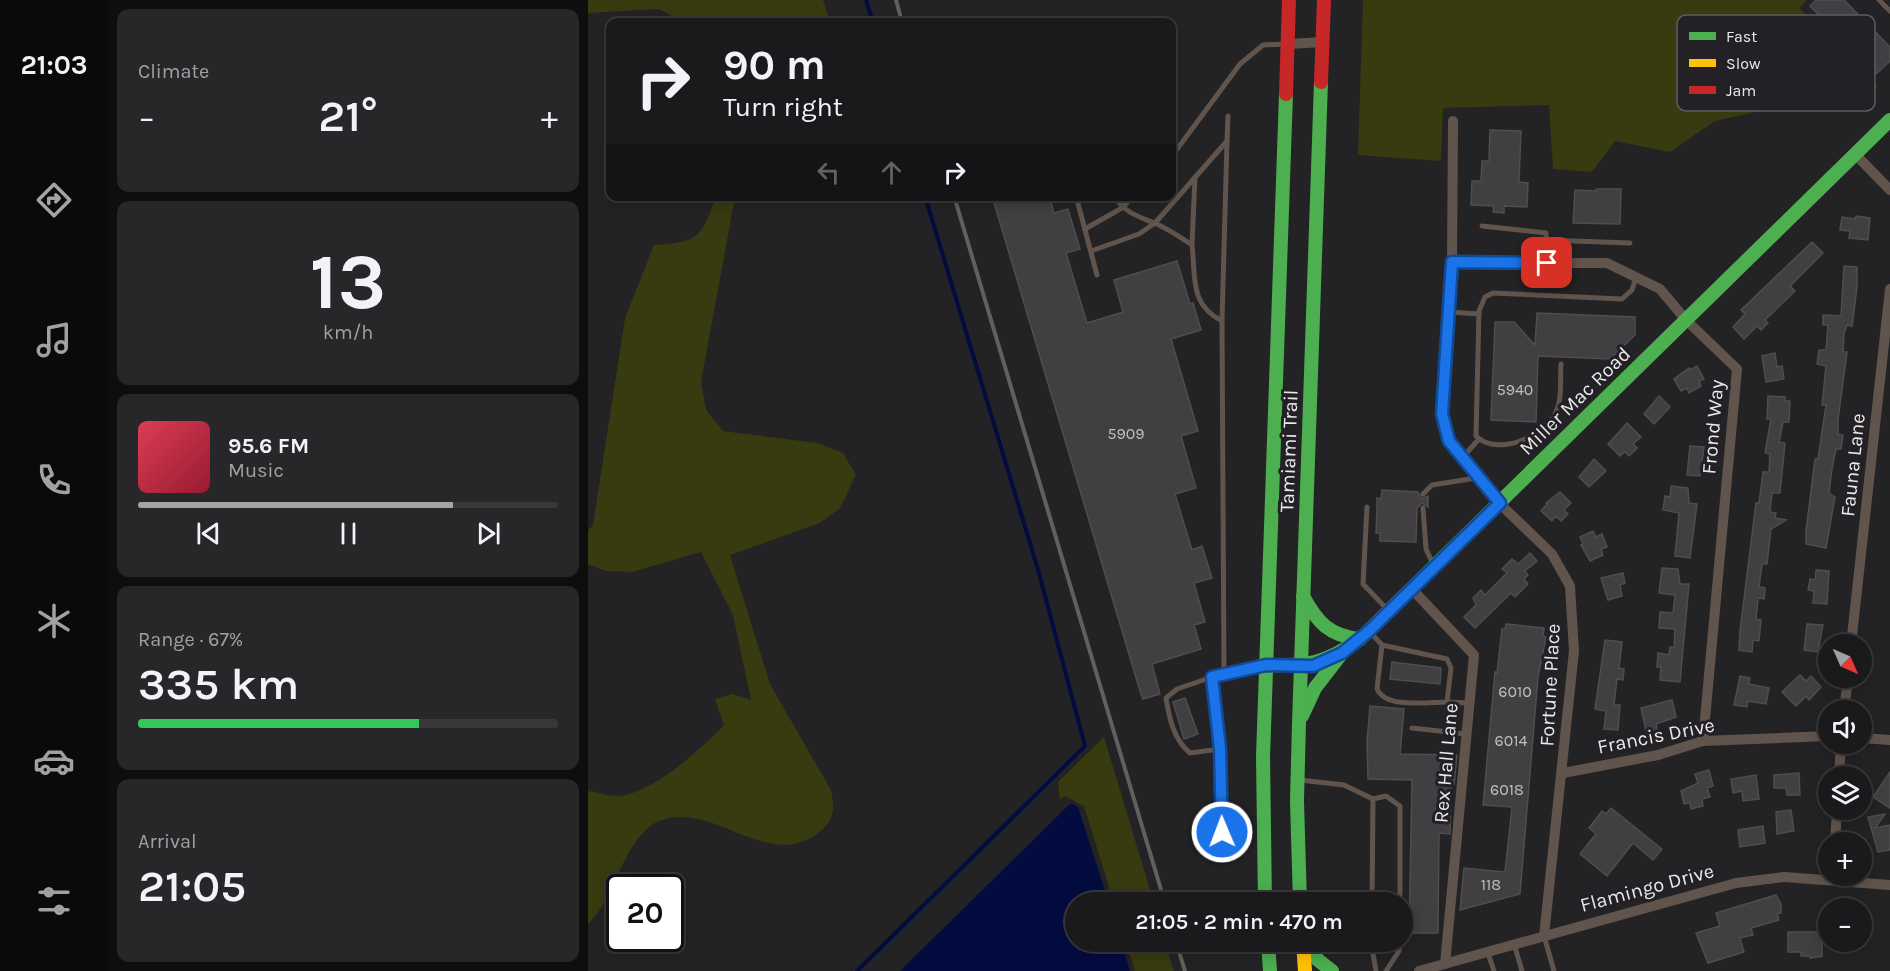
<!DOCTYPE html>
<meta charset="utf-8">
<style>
body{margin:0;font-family:Karla,sans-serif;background:#272729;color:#f1f3f6;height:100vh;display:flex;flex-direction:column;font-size:22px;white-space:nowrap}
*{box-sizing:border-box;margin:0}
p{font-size:20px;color:#9fa1a3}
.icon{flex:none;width:33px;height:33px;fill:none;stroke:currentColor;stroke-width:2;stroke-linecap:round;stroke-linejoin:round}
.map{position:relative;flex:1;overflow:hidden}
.details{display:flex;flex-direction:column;gap:9px;padding:9px;background:#0e0e0f;width:480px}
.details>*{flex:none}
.banner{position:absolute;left:18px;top:18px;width:570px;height:183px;border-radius:12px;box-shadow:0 3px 15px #0003,0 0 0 2px #38383b;background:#1a1a1c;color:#f1f3f6;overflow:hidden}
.needle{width:39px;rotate:135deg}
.fabs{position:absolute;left:1230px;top:634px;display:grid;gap:12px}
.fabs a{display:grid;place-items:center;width:54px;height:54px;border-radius:50%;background:#1a1a1c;box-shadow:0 3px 15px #0003,0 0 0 2px #38383b;font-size:30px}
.speed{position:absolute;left:18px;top:874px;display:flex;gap:12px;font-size:30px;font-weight:700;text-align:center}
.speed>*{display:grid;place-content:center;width:78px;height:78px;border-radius:50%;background:#1a1a1c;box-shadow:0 3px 15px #0003,0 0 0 2px #38383b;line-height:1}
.speed .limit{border:3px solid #111;border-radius:9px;background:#fff;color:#111}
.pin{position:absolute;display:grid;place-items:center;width:51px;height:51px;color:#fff;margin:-26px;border-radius:12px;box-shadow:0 3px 9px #0006}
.me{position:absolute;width:66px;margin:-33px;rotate:359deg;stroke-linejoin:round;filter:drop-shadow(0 0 4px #0008)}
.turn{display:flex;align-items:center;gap:21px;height:126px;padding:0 18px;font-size:27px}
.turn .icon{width:78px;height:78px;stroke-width:2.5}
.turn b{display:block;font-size:42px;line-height:51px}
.lanes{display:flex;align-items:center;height:57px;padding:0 18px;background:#0003;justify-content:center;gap:30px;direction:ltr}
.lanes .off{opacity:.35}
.big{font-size:45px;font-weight:600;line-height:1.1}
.details .card{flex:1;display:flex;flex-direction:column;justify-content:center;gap:9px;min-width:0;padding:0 21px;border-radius:12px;background:#272729}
.details .dial{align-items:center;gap:0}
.dial b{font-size:78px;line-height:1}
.song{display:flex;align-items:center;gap:18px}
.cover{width:72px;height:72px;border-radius:9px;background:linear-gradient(135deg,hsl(350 70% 55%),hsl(350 70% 35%))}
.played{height:6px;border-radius:3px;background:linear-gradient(90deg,#a4a3a6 75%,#38383b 75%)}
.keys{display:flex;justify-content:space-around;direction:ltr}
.heat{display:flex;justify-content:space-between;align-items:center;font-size:33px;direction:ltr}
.charge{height:9px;border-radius:4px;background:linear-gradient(90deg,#34c759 67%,#38383b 0)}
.trip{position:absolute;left:477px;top:892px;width:348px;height:60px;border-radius:30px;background:#1a1a1c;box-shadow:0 3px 15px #0003,0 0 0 2px #38383b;font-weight:600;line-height:60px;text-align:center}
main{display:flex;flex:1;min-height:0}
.dock{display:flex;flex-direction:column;width:108px;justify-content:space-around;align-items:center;background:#0a0a0b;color:#9fa1a3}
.dock .icon{width:42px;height:42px}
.dock .active{color:#a4a3a6}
.dock b{font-size:27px;color:#f1f3f6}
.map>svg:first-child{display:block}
.green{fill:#383a0f}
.water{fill:#030c3f}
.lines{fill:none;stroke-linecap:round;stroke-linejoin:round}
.stream{stroke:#030c3f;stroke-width:4}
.building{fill:#413f41;stroke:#4e4d4f;stroke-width:1.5}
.lane{stroke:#61544c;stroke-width:5}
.street{stroke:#61544c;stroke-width:10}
.fast{stroke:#4caf50;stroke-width:14}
.slow{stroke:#ffc107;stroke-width:14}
.jam{stroke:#c62828;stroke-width:14}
.rail{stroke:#645e5c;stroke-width:4}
.route-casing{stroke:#114b97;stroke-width:15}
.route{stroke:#1a73e8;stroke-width:10}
.labels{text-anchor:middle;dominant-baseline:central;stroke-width:6;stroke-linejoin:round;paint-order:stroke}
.number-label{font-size:16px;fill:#bfbec0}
.street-label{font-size:20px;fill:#e9e8eb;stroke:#232126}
.key{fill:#232126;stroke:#5e5d61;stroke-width:1.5}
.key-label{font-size:16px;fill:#e9e8eb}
</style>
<main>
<nav class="dock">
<b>21:03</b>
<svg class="icon active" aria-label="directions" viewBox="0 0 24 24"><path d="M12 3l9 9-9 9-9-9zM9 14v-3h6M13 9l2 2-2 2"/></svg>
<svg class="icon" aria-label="music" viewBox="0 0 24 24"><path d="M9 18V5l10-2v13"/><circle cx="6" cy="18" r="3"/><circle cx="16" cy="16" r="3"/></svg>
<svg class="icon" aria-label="phone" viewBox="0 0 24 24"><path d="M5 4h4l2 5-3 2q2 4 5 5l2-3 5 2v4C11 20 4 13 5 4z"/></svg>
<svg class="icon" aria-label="climate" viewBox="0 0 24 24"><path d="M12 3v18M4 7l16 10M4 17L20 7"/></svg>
<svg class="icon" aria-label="car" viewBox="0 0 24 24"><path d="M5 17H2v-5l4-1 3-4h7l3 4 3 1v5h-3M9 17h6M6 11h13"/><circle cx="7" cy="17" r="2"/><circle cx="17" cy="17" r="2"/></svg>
<svg class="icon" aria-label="filters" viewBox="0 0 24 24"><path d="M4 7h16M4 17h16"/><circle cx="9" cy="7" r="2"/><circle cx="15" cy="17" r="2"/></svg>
</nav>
<section class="details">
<div class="card"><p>Climate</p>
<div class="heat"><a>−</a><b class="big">21°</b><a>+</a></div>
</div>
<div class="card dial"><b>13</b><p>km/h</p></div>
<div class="card">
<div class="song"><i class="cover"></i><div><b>95.6 FM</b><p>Music</p></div></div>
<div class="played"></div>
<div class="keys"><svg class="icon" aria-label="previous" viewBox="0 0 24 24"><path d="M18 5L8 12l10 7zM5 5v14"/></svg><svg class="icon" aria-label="pause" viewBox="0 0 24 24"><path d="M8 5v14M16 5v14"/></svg><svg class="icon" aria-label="next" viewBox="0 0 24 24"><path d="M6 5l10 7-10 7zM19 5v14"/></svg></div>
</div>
<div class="card"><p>Range · 67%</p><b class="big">335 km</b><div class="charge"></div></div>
<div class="card"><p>Arrival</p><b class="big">21:05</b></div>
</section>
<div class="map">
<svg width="1302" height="971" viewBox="0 0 1302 971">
<rect width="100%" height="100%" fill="#232225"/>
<g class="green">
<path d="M0,0H235L241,18L238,22H95L71,9L0,13Z"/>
<path d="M775,0H1219L1211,8L1290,87L1284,94L1203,104L1127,121L1082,152L1027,141L1004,172L965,169L961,105L855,108L853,161L770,155Z"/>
<path d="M128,197H147L113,382L118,410L135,431L229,443L255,453L268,475L252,508L232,523L142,555L182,684L243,790C247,810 247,820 230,833C178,872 126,800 71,821C44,832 29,880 16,903C12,911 5,918 0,925V791C9,792 19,796 28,796C62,796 113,749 136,725L127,699L144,694L163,700L145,615L113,552L44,572L18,571L0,564V530L5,525L37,318L66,245C111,242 113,238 128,197Z"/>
<path d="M516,737L566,903H526L496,806L477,796L472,800L470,782Z"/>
<path d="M538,942H577L586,971H547Z"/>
</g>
<path class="water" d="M483,803L490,807L521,903H488V942H533L542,971H312Z"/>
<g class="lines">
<g class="stream">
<path d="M278,0L285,22"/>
<path d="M269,971L497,746L451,573L337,196"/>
</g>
</g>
<g class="building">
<path d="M1228,0H1256L1302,47V61L1288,74L1222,6Z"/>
<path d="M902,130L933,131L931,182L940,183L939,207L916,206V213L905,212L906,206L883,205L884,181H893L894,161H901Z"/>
<path d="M1008,189H1033L1032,224L985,223L987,190L1008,191Z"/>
<path d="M404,196H461L466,213L480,209L492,249L478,253L499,323L535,312L526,280L589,261L602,304L605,303L613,330L583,339L610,431L593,436L608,488L587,494L604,550L614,546L624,578L606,583L617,622L606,625L613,649L564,664L572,694L555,699L552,691Z"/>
<path d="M1268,216L1282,218L1280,240L1261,238L1262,231L1252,230L1254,217L1267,219Z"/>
<path d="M1224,242L1235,253L1202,286L1207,291L1177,320L1180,323L1173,330L1169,326L1156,339L1145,327L1157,314L1153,310Z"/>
<path d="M1256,266L1269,267V287L1264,326L1259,325L1256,333L1255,352H1259L1250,420V434L1255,435L1253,449H1248L1244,469L1241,493L1247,497L1238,548L1218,544V531L1227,459H1230L1238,405H1234L1238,366L1229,364L1231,350H1238L1240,325H1235V315L1253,316Z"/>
<path d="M949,313L1047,317V335L1022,359L950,356L948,422L903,420L907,322H926L947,345Z"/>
<path d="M1187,353L1189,367L1194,366L1196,379L1178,382L1174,356Z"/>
<path d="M1109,366L1116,379L1111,381L1113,386L1101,393L1099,388L1093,391L1086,379L1101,368L1102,370Z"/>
<path d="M1071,396L1082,407L1066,424L1056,414Z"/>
<path d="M1180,396L1197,397V401H1202L1201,422H1195L1191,442L1197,443L1192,493H1184L1182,512L1188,513L1187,518L1198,520L1183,529L1179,564H1174L1171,587L1177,588L1176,599L1170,598L1168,619L1173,620L1171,641L1165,640L1164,652L1151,650L1152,631L1168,503H1171L1175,472H1181L1182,454L1177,453L1183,419H1179Z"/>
<path d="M1039,423L1053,437L1045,444L1049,448L1041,456L1037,452L1032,456L1020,444Z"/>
<path d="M1102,446L1116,447L1112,476L1099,475Z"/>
<path d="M1006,459L1018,471L1001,487L991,477Z"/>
<path d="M1083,486L1100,488L1101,503L1109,504L1102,558L1087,556L1091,513L1075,510L1077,496L1082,497Z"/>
<path d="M794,490L830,492L834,499L840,496V507L834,503L829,508L828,542L792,541V533H788L789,510V498L793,499Z"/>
<path d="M972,492L983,503L976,510L980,514L973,521L968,516L964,521L953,511L959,504L958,503Z"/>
<path d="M1005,531L1008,537L1014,534L1019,547L1013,549L1015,555L1002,561L993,545L995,544L992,537Z"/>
<path d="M942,553L949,561L937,571L940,575L936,579L940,584L927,597L923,593L887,628L876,617L888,605L885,598L893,590L897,595L919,573L914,569L924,559L930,564Z"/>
<path d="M1074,568L1090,569L1092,584H1101L1092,682L1072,680L1073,667H1069L1070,653L1081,655L1082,647L1086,648L1087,629L1071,628L1072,612L1085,613L1087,595L1071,593Z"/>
<path d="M1228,570L1241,571L1239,604L1225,603L1226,591L1220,590L1222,579L1227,580Z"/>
<path d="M1035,573L1037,583L1032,585L1034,596L1020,600L1013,578Z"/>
<path d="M918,624L956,628L955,636L958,637L950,677L932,894L872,910L876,868L917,872L924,807L895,805L907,672L909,673L914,629H917Z"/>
<path d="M1219,624L1235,625L1230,652L1216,650Z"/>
<path d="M1017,640L1034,642L1031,668L1036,669L1035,680L1029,679L1026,705H1032L1030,730L1016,729L1018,711L1007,709Z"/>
<path d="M804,662L853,668L852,684L802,679Z"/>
<path d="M1212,675L1218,681L1223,676L1233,687L1221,700L1218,696L1208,706L1194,692Z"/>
<path d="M1152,676L1162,678L1161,684L1181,688L1178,704L1160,701L1159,707L1146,705Z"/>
<path d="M597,698L610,734L596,739L585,702Z"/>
<path d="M1084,700L1088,717L1068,724L1070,733L1059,735L1053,708Z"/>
<path d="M782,706L816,709L812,754L869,755L866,784H863L862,834L851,833L850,933H821L824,780L780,779L779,742Z"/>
<path d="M1121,770L1125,786L1119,788L1122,797L1114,799L1115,806L1103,809L1102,803L1096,804L1093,791L1110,783L1107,774Z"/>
<path d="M1302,772V808L1285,797Z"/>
<path d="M1211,773L1212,795H1199L1198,788H1186V775Z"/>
<path d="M1168,775L1171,799L1155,801L1154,791L1145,793L1143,779Z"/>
<path d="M1023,808L1074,849L1065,860L1045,843L1019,876L992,854L1008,834L1001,828L1014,811L1018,814Z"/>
<path d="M1203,810L1206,831L1189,834L1188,812Z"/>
<path d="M1297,814L1287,828L1302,825V850L1290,852L1280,817Z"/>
<path d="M1175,826L1177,843L1152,847L1150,830Z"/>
<path d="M1188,895L1193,904V913L1189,914L1191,920L1163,928L1165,935L1152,938L1156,952L1120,963L1108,933L1132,926L1128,913Z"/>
<path d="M1200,932H1234V956L1222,958V956H1213V952H1200Z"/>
</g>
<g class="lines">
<g class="lane">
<path d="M1291,0L1302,11"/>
<path d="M639,141L640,116"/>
<path d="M584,156L652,64L675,45L698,44"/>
<path d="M488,196L509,275"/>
<path d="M526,196C536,212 549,216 566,223C579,228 592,237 604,245C608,278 601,304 634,321"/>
<path d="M894,226L958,233L959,263"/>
<path d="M497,229L534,208L545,196"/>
<path d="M958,240L1042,243"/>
<path d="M604,245L607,177"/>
<path d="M503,251L551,234L567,223L639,141L634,321L636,673L677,665"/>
<path d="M861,312L891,314"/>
<path d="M973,364C972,377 974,395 970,407C962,435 910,458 888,436L891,311L897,297L905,293L1034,299L1044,290L1048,277"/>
<path d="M874,458L891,439"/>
<path d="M835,494L844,485L888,478"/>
<path d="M779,507L775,584L800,610"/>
<path d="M835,508L838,549L846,566"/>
<path d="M782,632L794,645L859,659L863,668L859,702C840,702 798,709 789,689L794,645"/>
<path d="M624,677L632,749L634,832"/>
<path d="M859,702L881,703"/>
<path d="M824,728L878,734"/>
<path d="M632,749L602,753C586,740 581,718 578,698L589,689L636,673"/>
<path d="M712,780L756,785L785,799"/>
<path d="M784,903L785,799L798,796L812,806V903"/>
<path d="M956,936L966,971"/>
<path d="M783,942L788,971"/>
<path d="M926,944L934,971"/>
<path d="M900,953L906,971"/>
<path d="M798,971L811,951V942"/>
</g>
<g class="street">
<path d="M700,44L735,42"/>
<path d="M865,121L864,263L854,414L861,441L873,458L911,503L964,554L982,586L986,651L956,936"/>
<path d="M1267,154L1302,190"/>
<path d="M864,263H1019L1072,289L1098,320L1149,369L1115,741"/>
<path d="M824,589L886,655L857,964"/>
<path d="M1263,645L1302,289"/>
<path d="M1256,711L1260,678"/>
<path d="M1274,738L1302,740"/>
<path d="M975,773L1070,755L1115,741L1240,736"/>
<path d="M1251,777L1253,744"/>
<path d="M1247,843L1249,810"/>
<path d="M831,971L1148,883L1196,877L1302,885"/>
</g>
<g class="fast">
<path d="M715,596C729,622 741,636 772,639"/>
<path d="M678,665C719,666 738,664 772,639L1302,120"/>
<path d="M714,716L727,688L754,653"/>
<path d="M677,903L675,757L698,94"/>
<path d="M712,903L709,801L711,723L733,82"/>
<path d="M680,942L682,971"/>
<path d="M719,942L730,960L744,971"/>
</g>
<path class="slow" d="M715,942L717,971"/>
<g class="jam">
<path d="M733,82L736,0"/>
<path d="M698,94L701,0"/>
</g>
<g class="rail">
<path d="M308,0L314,22"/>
<path d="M366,196L577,903"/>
<path d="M588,942L597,971"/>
</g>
</g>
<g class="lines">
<g class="route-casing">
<path id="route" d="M634,832L632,749L624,677L678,665L725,666L754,653L781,631L912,503L861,441L854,414L864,262L959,263"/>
</g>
<use href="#route" class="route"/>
</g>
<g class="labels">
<g class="number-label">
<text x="927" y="389">5940</text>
<text x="538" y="433">5909</text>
<text x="927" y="691">6010</text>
<text x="923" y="740">6014</text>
<text x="919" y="789">6018</text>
<text x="903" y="884">118</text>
</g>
<g class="street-label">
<text transform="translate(987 401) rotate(-44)">Miller Mac Road</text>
<text transform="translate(1125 427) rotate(-85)">Frond Way</text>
<text transform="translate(701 451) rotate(-88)">Tamiami Trail</text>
<text transform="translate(1265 465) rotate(-84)">Fauna Lane</text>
<text transform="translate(962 685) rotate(-87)">Fortune Place</text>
<text transform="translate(1068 736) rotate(-11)">Francis Drive</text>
<text transform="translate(858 763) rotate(-85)">Rex Hall Lane</text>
<text transform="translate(1059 888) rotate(-15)">Flamingo Drive</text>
</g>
</g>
<rect x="1089" y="15" width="198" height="96" rx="9" class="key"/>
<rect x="1101" y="32" width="27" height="8" fill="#4caf50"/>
<rect x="1101" y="59" width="27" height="8" fill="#ffc107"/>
<rect x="1101" y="86" width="27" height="8" fill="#c62828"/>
<g class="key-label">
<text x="1138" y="42">Fast</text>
<text x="1138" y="69">Slow</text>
<text x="1138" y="96">Jam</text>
</g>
</svg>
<div class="fabs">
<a><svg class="needle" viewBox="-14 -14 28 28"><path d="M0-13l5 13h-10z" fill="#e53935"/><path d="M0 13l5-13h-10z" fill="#9fa1a3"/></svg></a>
<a><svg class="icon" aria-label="sound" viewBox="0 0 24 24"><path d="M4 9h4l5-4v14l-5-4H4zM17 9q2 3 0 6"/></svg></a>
<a><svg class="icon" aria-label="layers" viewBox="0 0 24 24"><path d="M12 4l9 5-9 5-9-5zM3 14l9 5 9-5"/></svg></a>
<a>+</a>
<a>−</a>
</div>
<div class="speed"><div class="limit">20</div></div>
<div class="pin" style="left:959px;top:263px;background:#d93025"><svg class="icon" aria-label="arrive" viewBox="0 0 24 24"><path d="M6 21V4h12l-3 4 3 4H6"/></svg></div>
<svg class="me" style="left:634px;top:832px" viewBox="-20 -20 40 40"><circle r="17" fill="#1a73e8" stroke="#fff" stroke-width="3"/><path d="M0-11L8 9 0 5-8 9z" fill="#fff"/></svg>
<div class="trip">21:05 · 2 min · 470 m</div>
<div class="banner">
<div class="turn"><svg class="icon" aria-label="right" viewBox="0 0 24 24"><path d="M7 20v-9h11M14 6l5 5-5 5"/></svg><div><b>90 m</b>Turn right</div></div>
<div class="lanes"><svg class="icon off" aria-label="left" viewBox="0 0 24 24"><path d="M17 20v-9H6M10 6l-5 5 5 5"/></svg><svg class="icon off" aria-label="ahead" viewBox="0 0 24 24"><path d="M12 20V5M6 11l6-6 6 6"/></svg><svg class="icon" aria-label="right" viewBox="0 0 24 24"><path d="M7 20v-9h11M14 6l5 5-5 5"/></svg></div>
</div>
</div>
</main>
